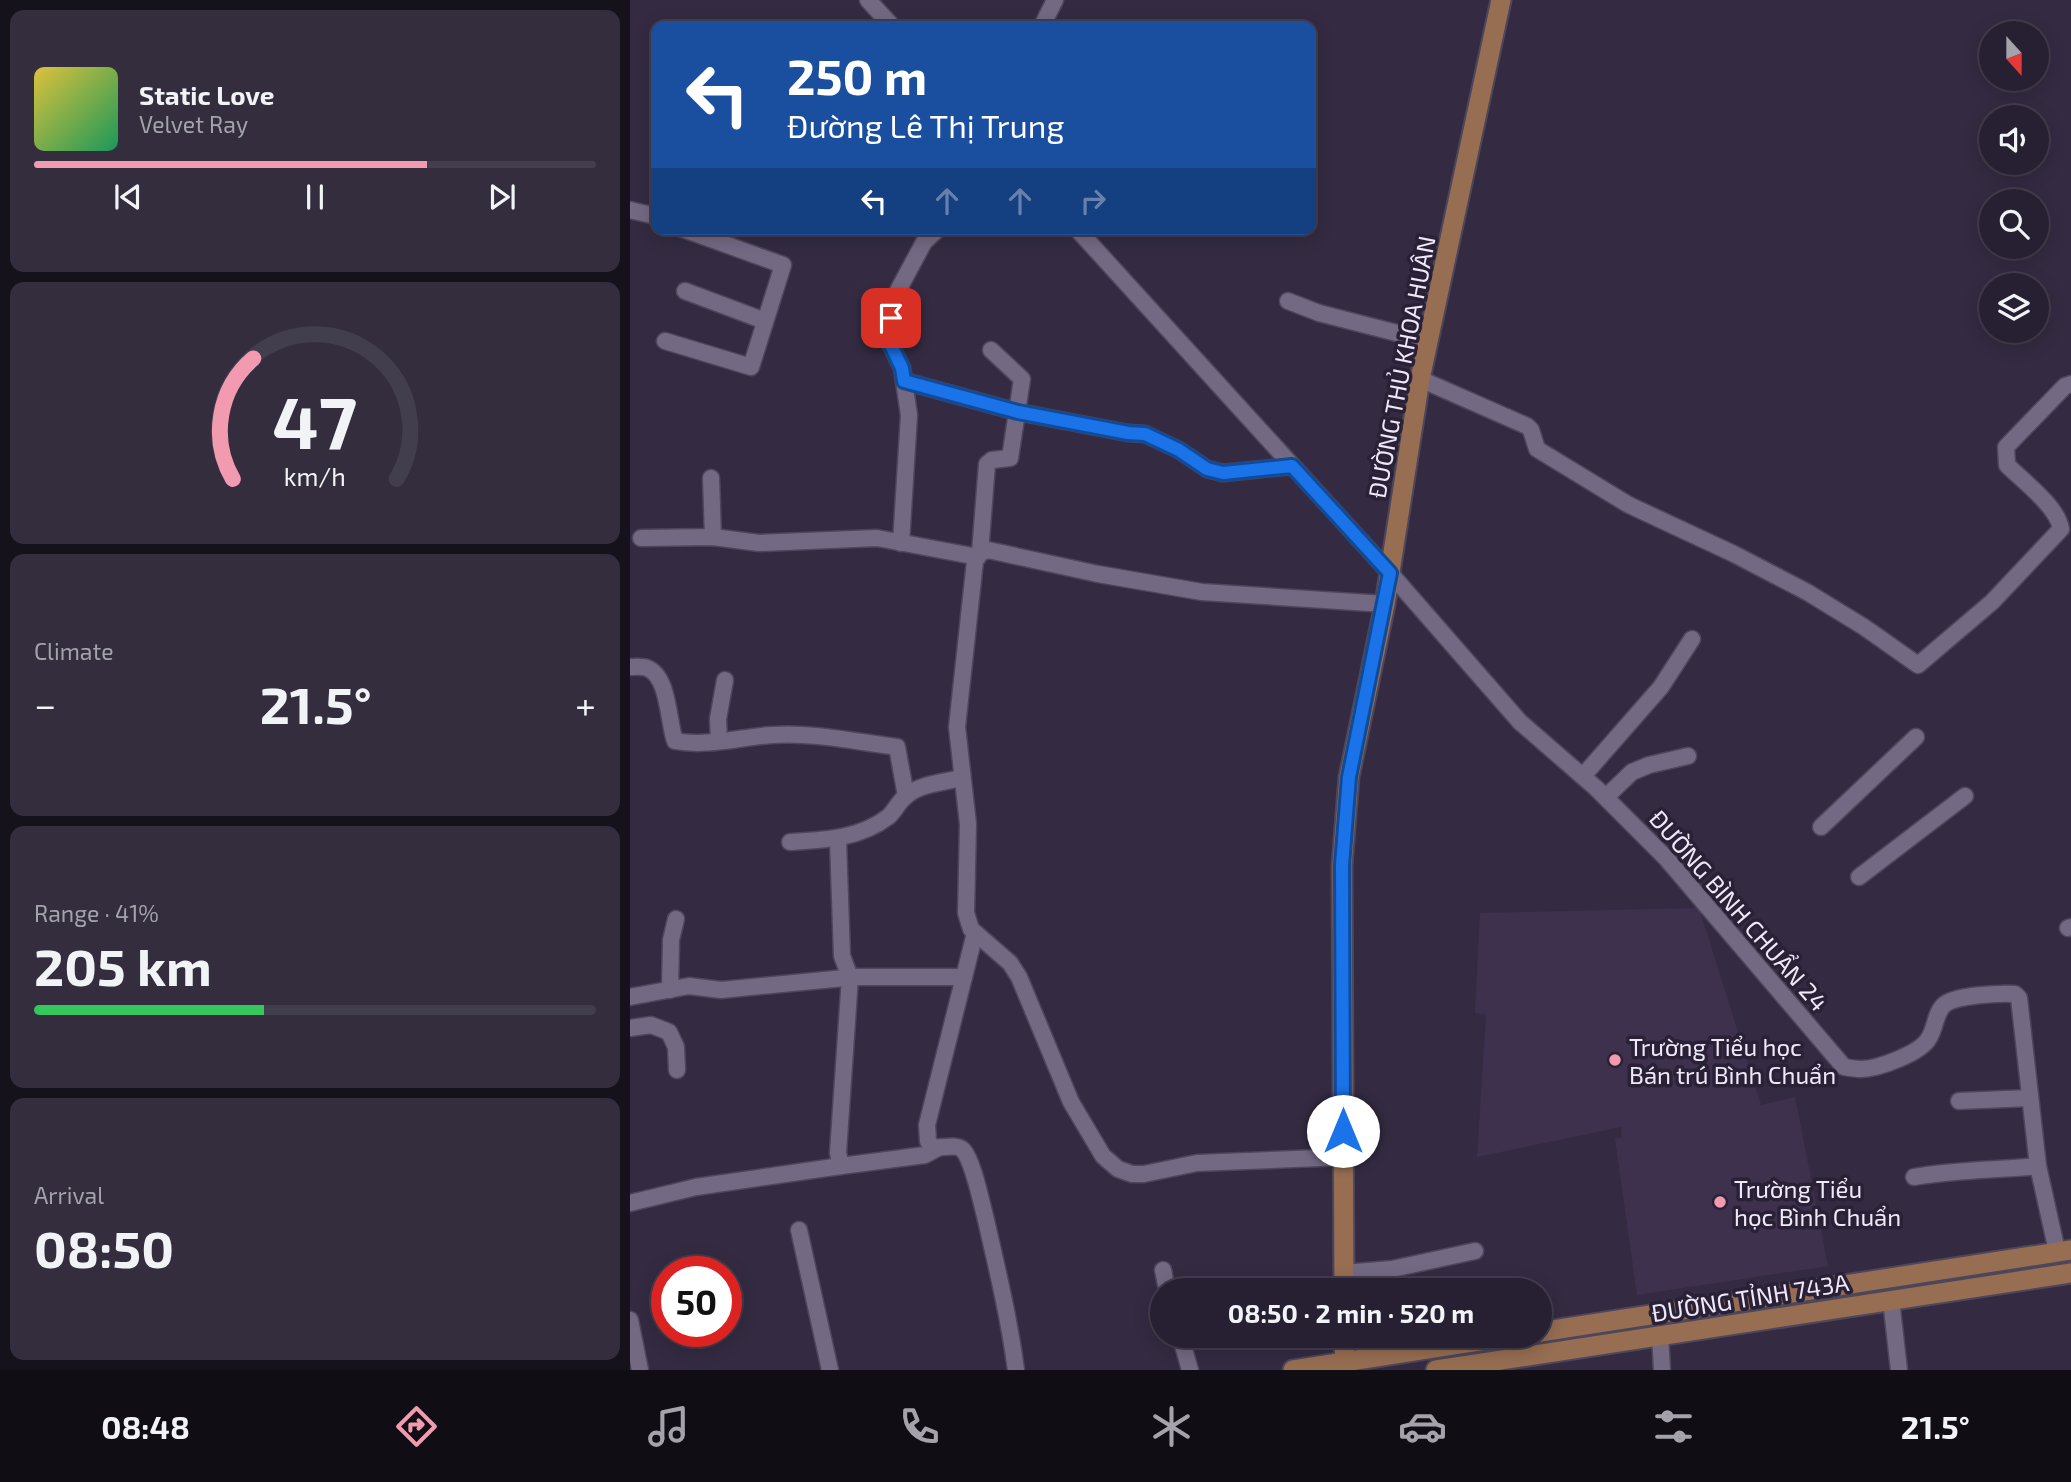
<!DOCTYPE html>
<meta charset="utf-8">
<style>
body{margin:0;font-family:"Exo 2",sans-serif;background:#332d3e;color:#f1f3f6;height:100vh;display:flex;flex-direction:column;font-size:26px;white-space:nowrap}
*{box-sizing:border-box;margin:0}
p{font-size:23px;color:#a4a3ac}
.icon{flex:none;width:38px;height:38px;fill:none;stroke:currentColor;stroke-width:2;stroke-linecap:round;stroke-linejoin:round}
.map{position:relative;flex:1;overflow:hidden}
.sheet{display:flex;flex-direction:column;gap:10px;padding:10px;background:#15121c;width:630px}
.sheet>*{flex:none}
.guide{position:absolute;left:21px;top:21px;width:665px;height:214px;border-radius:14px;box-shadow:0 4px 18px #0003,0 0 0 2px #433e4d;background:#1a4fa0;color:#fff;overflow:hidden}
.needle{width:46px;rotate:159deg}
.tools{position:absolute;left:1349px;top:21px;display:grid;gap:14px}
.tools a{display:grid;place-items:center;width:70px;height:70px;border-radius:50%;background:#272032;box-shadow:0 4px 18px #0003,0 0 0 2px #433e4d;font-size:35px}
.speed{position:absolute;left:21px;top:1256px;display:flex;gap:14px;font-size:35px;font-weight:700;text-align:center}
.speed>*{display:grid;place-content:center;width:91px;height:91px;border-radius:50%;background:#272032;box-shadow:0 4px 18px #0003,0 0 0 2px #433e4d;line-height:1}
.speed .limit{border:10px solid #d22;background:#fff;color:#111}
.pin{position:absolute;display:grid;place-items:center;width:60px;height:60px;color:#fff;margin:-30px;border-radius:14px;box-shadow:0 4px 10px #0006}
.me{position:absolute;width:77px;margin:-38px;rotate:0deg;stroke-linejoin:round;filter:drop-shadow(0 0 5px #0008)}
.turn{display:flex;align-items:center;gap:24px;height:147px;padding:0 21px;font-size:32px}
.turn .icon{width:91px;height:91px;stroke-width:2.5}
.turn b{display:block;font-size:49px;line-height:60px}
.lanes{display:flex;align-items:center;height:66px;padding:0 21px;background:#0003;justify-content:center;gap:35px;direction:ltr}
.lanes .off{opacity:.35}
.big{font-size:52px;font-weight:700;line-height:1.1}
.sheet .card{flex:1;display:flex;flex-direction:column;justify-content:center;gap:10px;min-width:0;padding:0 24px;border-radius:14px;background:#332d3e}
.sheet .dial{align-items:center;gap:0}
.dial svg{height:182px;overflow:visible;fill:none;stroke:#433e4d;stroke-width:7;stroke-linecap:round;text-anchor:middle}
.dial text{fill:#f1f3f6;stroke:none}
.song{display:flex;align-items:center;gap:21px}
.cover{width:84px;height:84px;border-radius:10px;background:linear-gradient(135deg,hsl(50 70% 55%),hsl(150 70% 35%))}
.played{height:7px;border-radius:4px;background:linear-gradient(90deg,#f29aaf 70%,#433e4d 70%)}
.keys{display:flex;justify-content:space-around;direction:ltr}
.heat{display:flex;justify-content:space-between;align-items:center;font-size:38px;direction:ltr}
.charge{height:10px;border-radius:5px;background:linear-gradient(90deg,#34c759 41%,#433e4d 0)}
.trip{position:absolute;left:520px;top:1278px;width:402px;height:70px;border-radius:35px;background:#272032;box-shadow:0 4px 18px #0003,0 0 0 2px #433e4d;font-weight:700;line-height:70px;text-align:center}
.menu{display:flex;height:112px;justify-content:space-around;align-items:center;background:#100d14;color:#a4a3ac}
.menu .icon{width:49px;height:49px}
.menu .current{color:#f29aaf}
.menu b{font-size:32px;color:#f1f3f6}
main{display:flex;flex:1;min-height:0}
.map>svg:first-child{display:block}
.built{fill:#3e314e}
.lines{fill:none;stroke-linecap:round;stroke-linejoin:round}
.minor-casing{stroke:#4e465a;stroke-width:19}
.major-casing{stroke:#4e465a;stroke-width:23}
.minor{stroke:#736983;stroke-width:16}
.major{stroke:#976e52;stroke-width:19}
.route-casing{stroke:#114b97;stroke-width:18}
.route{stroke:#1a73e8;stroke-width:12}
.poi-dot{fill:#f29aaf;stroke:#2a2137;stroke-width:2.5}
.labels{text-anchor:middle;dominant-baseline:central;stroke-width:7;stroke-linejoin:round;paint-order:stroke}
.street-label{font-size:24px;fill:#eee9f8;stroke:#2a2137}
.poi-label{font-size:24px;fill:#eee9f8;stroke:#2a2137;text-anchor:start}
</style>
<main>
<section class="sheet">
<div class="card">
<div class="song"><i class="cover"></i><div><b>Static Love</b><p>Velvet Ray</p></div></div>
<div class="played"></div>
<div class="keys"><svg class="icon" aria-label="previous" viewBox="0 0 24 24"><path d="M18 5L8 12l10 7zM5 5v14"/></svg><svg class="icon" aria-label="pause" viewBox="0 0 24 24"><path d="M8 5v14M16 5v14"/></svg><svg class="icon" aria-label="next" viewBox="0 0 24 24"><path d="M6 5l10 7-10 7zM19 5v14"/></svg></div>
</div>
<div class="card dial"><svg viewBox="0 0 100 80">
<path d="M14 69A42 42 0 1 1 86 69"/>
<path d="M14 69A42 42 0 0 1 23 16" stroke="#f29aaf"/>
<text x="50" y="56" font-size="32" font-weight="700">47</text>
<text x="50" y="72" font-size="11">km/h</text>
</svg></div>
<div class="card"><p>Climate</p>
<div class="heat"><a>−</a><b class="big">21.5°</b><a>+</a></div>
</div>
<div class="card"><p>Range · 41%</p><b class="big">205 km</b><div class="charge"></div></div>
<div class="card"><p>Arrival</p><b class="big">08:50</b></div>
</section>
<div class="map">
<svg width="1441" height="1370" viewBox="0 0 1441 1370">
<rect width="100%" height="100%" fill="#342b42"/>
<path class="built" d="M1069,908L1131,1105L1165,1097L1198,1266L1007,1295L985,1139L992,1137L991,1127L847,1157L856,1015L845,1013L850,913Z"/>
<g class="lines">
<g class="minor-casing">
<g id="minor">
<path d="M238,0L262,26"/>
<path d="M412,26L425,0"/>
<path d="M0,210L26,216"/>
<path d="M447,229L760,573L890,722L966,788L1036,858L1214,1067C1220,1068 1226,1069 1231,1069C1248,1069 1291,1053 1299,1038C1306,1027 1305,1012 1315,1004C1328,995 1369,993 1385,994L1389,998L1408,1166L1427,1251"/>
<path d="M55,291L135,321"/>
<path d="M658,301L689,313L798,341"/>
<path d="M35,341L121,367L153,265L53,229"/>
<path d="M790,379L897,426L901,430L907,449L999,505L1104,554L1177,592L1234,627L1288,665L1362,602L1431,529C1428,507 1393,481 1377,465L1376,447L1435,386L1441,384"/>
<path d="M274,381L388,412L498,433L515,434L549,450L577,469L593,473L662,466"/>
<path d="M81,478L83,537"/>
<path d="M11,538L83,537L129,543L247,538L348,557"/>
<path d="M271,543L279,415L272,368L257,337L264,298L294,242L308,229"/>
<path d="M350,553L357,464L362,460L380,458L392,379L361,350"/>
<path d="M0,667C5,667 12,666 17,668C39,676 38,722 45,741C78,747 110,737 142,735C183,732 227,742 267,747L276,796"/>
<path d="M89,741L88,719L95,680"/>
<path d="M953,776L1031,687L1062,639"/>
<path d="M976,797L1002,772L1019,765L1058,756"/>
<path d="M1191,827L1286,737"/>
<path d="M208,840L212,956L220,977L208,1153L211,1166L295,1155L308,1148"/>
<path d="M160,842C194,840 229,839 258,817C265,811 269,801 276,796C290,784 314,782 332,778"/>
<path d="M1229,877L1335,796"/>
<path d="M1438,928L1441,927"/>
<path d="M345,933L297,1125L298,1141L302,1147C311,1149 327,1143 333,1150C343,1161 351,1201 355,1216C367,1268 379,1318 386,1370"/>
<path d="M40,990L41,940L46,919"/>
<path d="M0,997L59,986L91,990L225,977H334"/>
<path d="M0,1028L21,1025L39,1032L46,1047L47,1070"/>
<path d="M1329,1101L1400,1098"/>
<path d="M714,1157L567,1163L514,1174H502L488,1169L473,1156L441,1102L389,977L380,963L341,929L336,913L338,824L327,727L345,561L350,553L358,550L468,574L572,592L755,604"/>
<path d="M1284,1177C1325,1170 1367,1170 1408,1166"/>
<path d="M0,1203L66,1187L211,1166"/>
<path d="M169,1230L200,1370"/>
<path d="M533,1270L537,1290"/>
<path d="M714,1273L762,1269L845,1251"/>
<path d="M1261,1300L1269,1370"/>
<path d="M0,1320L10,1370"/>
<path d="M550,1335L560,1370"/>
<path d="M1030,1335L1032,1370"/>
</g>
</g>
<g class="major-casing">
<g id="major">
<path d="M714,1290L712,865L719,777L755,604L790,379L871,0"/>
<path d="M910,1332L1441,1250"/>
<path d="M714,1335L715,1370"/>
<path d="M663,1370L887,1335"/>
<path d="M806,1370L1441,1273"/>
</g>
</g>
<use href="#minor" class="minor"/>
<use href="#major" class="major"/>
</g>
<g class="lines">
<g class="route-casing">
<path id="route" d="M261,318L257,337L272,368L274,381L388,412L498,433L515,434L549,450L577,469L593,473L662,466L760,573L719,777L712,865L713,1131"/>
</g>
<use href="#route" class="route"/>
</g>
<g class="poi-dot">
<circle cx="985" cy="1060" r="7"/>
<circle cx="1090" cy="1202" r="7"/>
</g>
<g class="labels">
<g class="street-label">
<text transform="translate(771 367) rotate(-79)">ĐƯỜNG THỦ KHOA HUÂN</text>
<text transform="translate(1109 910) rotate(49)">ĐƯỜNG BÌNH CHUẨN 24</text>
<text transform="translate(1120 1297) rotate(-9)">ĐƯỜNG TỈNH 743A</text>
</g>
<g class="poi-label">
<text x="999" y="1046">Trường Tiểu học<tspan x="999" dy="28">Bán trú Bình Chuẩn</tspan></text>
<text x="1104" y="1188">Trường Tiểu<tspan x="1104" dy="28">học Bình Chuẩn</tspan></text>
</g>
</g>
</svg>
<div class="tools">
<a><svg class="needle" viewBox="-14 -14 28 28"><path d="M0-13l5 13h-10z" fill="#e53935"/><path d="M0 13l5-13h-10z" fill="#a4a3ac"/></svg></a>
<a><svg class="icon" aria-label="sound" viewBox="0 0 24 24"><path d="M4 9h4l5-4v14l-5-4H4zM17 9q2 3 0 6"/></svg></a>
<a><svg class="icon" aria-label="search" viewBox="0 0 24 24"><circle cx="10" cy="10" r="6"/><path d="M15 15l6 6"/></svg></a>
<a><svg class="icon" aria-label="layers" viewBox="0 0 24 24"><path d="M12 4l9 5-9 5-9-5zM3 14l9 5 9-5"/></svg></a>
</div>
<div class="speed"><div class="limit">50</div></div>
<div class="pin" style="left:261px;top:318px;background:#d93025"><svg class="icon" aria-label="arrive" viewBox="0 0 24 24"><path d="M6 21V4h12l-3 4 3 4H6"/></svg></div>
<svg class="me" style="left:713px;top:1131px" viewBox="-20 -20 40 40"><circle r="19" fill="#fff"/><path d="M0-13L10 11 0 6-10 11z" fill="#1a73e8"/></svg>
<div class="trip">08:50 · 2 min · 520 m</div>
<div class="guide">
<div class="turn"><svg class="icon" aria-label="left" viewBox="0 0 24 24"><path d="M17 20v-9H6M10 6l-5 5 5 5"/></svg><div><b>250 m</b>Đường Lê Thị Trung</div></div>
<div class="lanes"><svg class="icon" aria-label="left" viewBox="0 0 24 24"><path d="M17 20v-9H6M10 6l-5 5 5 5"/></svg><svg class="icon off" aria-label="ahead" viewBox="0 0 24 24"><path d="M12 20V5M6 11l6-6 6 6"/></svg><svg class="icon off" aria-label="ahead" viewBox="0 0 24 24"><path d="M12 20V5M6 11l6-6 6 6"/></svg><svg class="icon off" aria-label="right" viewBox="0 0 24 24"><path d="M7 20v-9h11M14 6l5 5-5 5"/></svg></div>
</div>
</div>
</main>
<nav class="menu">
<b>08:48</b>
<svg class="icon current" aria-label="directions" viewBox="0 0 24 24"><path d="M12 3l9 9-9 9-9-9zM9 14v-3h6M13 9l2 2-2 2"/></svg>
<svg class="icon" aria-label="music" viewBox="0 0 24 24"><path d="M9 18V5l10-2v13"/><circle cx="6" cy="18" r="3"/><circle cx="16" cy="16" r="3"/></svg>
<svg class="icon" aria-label="phone" viewBox="0 0 24 24"><path d="M5 4h4l2 5-3 2q2 4 5 5l2-3 5 2v4C11 20 4 13 5 4z"/></svg>
<svg class="icon" aria-label="climate" viewBox="0 0 24 24"><path d="M12 3v18M4 7l16 10M4 17L20 7"/></svg>
<svg class="icon" aria-label="car" viewBox="0 0 24 24"><path d="M5 17H2v-5l4-1 3-4h7l3 4 3 1v5h-3M9 17h6M6 11h13"/><circle cx="7" cy="17" r="2"/><circle cx="17" cy="17" r="2"/></svg>
<svg class="icon" aria-label="filters" viewBox="0 0 24 24"><path d="M4 7h16M4 17h16"/><circle cx="9" cy="7" r="2"/><circle cx="15" cy="17" r="2"/></svg>
<b>21.5°</b>
</nav>
